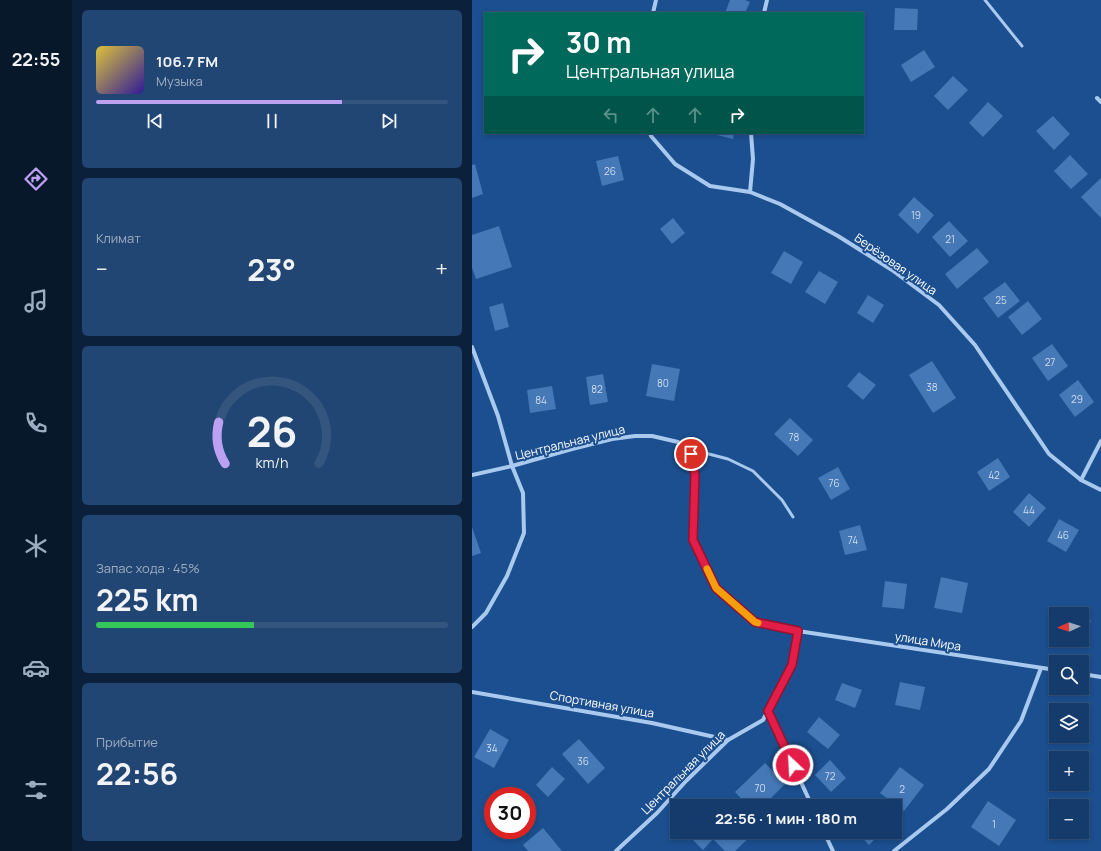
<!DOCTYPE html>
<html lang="ru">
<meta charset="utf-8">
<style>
body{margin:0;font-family:Manrope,sans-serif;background:#214673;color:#f1f3f6;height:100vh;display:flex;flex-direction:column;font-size:15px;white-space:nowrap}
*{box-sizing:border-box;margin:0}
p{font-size:13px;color:#9dadc1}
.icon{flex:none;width:22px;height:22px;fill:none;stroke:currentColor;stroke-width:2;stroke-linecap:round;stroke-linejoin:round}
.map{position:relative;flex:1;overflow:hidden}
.sheet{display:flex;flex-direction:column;gap:10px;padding:10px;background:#0b203b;width:400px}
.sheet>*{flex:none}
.guide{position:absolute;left:12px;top:12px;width:380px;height:122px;border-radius:0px;box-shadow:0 2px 6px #0003,0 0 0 1px #33557e;background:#00695c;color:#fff;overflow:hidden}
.needle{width:26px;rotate:267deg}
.controls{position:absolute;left:577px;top:607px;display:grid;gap:8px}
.controls a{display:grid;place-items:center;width:40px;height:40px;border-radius:0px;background:#143b6b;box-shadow:0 2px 6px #0003,0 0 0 1px #33557e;font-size:20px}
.speed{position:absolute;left:12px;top:787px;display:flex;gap:8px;font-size:20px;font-weight:700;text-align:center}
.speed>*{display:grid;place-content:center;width:52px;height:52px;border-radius:50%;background:#143b6b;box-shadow:0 2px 6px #0003,0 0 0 1px #33557e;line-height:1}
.speed .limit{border:6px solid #d22;background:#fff;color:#111}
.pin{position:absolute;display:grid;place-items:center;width:34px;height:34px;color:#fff;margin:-17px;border:2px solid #fff;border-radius:50%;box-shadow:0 1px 4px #0007}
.me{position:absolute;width:44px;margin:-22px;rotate:335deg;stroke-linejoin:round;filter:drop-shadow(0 0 3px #0008)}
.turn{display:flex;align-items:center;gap:14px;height:84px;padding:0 16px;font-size:18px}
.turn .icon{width:52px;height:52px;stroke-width:2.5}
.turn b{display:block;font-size:28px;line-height:34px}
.lanes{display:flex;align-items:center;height:38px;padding:0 16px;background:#0003;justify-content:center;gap:20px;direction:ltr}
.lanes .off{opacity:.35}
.big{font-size:30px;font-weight:700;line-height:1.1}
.sheet .card{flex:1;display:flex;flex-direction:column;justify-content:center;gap:6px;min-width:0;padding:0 14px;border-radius:6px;background:#214673}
.sheet .dial{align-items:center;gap:0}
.dial svg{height:104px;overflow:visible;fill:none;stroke:#33557e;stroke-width:7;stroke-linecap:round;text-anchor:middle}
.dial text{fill:#f1f3f6;stroke:none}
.song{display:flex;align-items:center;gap:12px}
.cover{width:48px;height:48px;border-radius:6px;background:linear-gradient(135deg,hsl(50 70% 55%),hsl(250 70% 35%))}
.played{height:4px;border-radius:2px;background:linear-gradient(90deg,#bca0f2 70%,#33557e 70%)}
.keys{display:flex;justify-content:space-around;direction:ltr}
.heat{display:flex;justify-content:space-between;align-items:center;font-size:22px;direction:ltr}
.charge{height:6px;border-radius:3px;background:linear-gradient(90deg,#34c759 45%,#33557e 0)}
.trip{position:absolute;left:198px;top:799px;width:232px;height:40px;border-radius:0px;background:#143b6b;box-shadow:0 2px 6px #0003,0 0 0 1px #33557e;font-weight:700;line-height:40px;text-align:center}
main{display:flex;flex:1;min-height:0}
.menu{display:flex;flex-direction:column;width:72px;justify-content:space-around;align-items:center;background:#08182b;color:#9dadc1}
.menu .icon{width:28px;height:28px}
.menu .current{color:#bca0f2}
.menu b{font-size:18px;color:#f1f3f6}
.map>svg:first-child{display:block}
.building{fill:#4478b7}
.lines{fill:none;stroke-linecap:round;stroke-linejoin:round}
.service{stroke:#a9c9ee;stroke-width:3}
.minor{stroke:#a9c9ee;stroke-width:4}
.route-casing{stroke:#92132f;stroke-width:10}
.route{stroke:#e11d48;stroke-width:7}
.slow{stroke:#f59e0b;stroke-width:7}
.labels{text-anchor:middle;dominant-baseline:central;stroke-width:4;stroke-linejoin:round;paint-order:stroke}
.number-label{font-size:10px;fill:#d0dded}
.street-label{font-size:12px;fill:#fff;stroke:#1b4f8f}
</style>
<main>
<nav class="menu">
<b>22:55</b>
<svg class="icon current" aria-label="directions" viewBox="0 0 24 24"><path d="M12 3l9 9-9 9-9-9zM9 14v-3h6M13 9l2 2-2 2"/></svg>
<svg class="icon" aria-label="music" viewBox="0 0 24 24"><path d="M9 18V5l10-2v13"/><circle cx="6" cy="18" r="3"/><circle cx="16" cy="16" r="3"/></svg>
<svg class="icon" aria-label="phone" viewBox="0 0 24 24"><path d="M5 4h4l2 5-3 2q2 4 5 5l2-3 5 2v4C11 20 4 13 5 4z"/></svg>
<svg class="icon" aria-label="climate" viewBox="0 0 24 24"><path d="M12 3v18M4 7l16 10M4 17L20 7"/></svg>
<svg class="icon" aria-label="car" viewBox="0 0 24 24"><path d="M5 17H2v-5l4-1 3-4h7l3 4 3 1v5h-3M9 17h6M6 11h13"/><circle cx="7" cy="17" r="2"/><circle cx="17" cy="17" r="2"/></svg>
<svg class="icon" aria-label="filters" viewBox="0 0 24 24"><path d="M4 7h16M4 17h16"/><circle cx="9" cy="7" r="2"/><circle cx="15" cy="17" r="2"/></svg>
</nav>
<section class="sheet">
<div class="card">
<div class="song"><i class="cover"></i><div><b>106.7 FM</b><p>Музыка</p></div></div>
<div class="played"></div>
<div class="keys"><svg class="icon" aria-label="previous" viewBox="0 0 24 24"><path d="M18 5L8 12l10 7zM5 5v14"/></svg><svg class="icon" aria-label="pause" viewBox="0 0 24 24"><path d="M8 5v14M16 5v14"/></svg><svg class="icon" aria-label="next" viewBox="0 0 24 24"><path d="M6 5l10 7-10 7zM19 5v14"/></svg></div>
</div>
<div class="card"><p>Климат</p>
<div class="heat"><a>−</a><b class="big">23°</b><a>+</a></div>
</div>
<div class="card dial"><svg viewBox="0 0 100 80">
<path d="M14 69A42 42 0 1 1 86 69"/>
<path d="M14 69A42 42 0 0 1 9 37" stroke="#bca0f2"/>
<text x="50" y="56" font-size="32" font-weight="700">26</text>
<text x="50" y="72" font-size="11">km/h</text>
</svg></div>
<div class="card"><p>Запас хода · 45%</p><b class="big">225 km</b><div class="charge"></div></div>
<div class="card"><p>Прибытие</p><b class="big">22:56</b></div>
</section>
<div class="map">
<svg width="629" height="851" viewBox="0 0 629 851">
<rect width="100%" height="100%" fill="#1b4f8f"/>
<g class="building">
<path d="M258,0H273L278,2L273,13H253Z"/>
<path d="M423,8L446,9L445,30H422Z"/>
<path d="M452,50L463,67L439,82L429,65Z"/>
<path d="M481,76L496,90L476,110L462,96Z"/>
<path d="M516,102L531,116L511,137L497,123Z"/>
<path d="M581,116L598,134L582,150L564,131Z"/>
<path d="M245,133H262L261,139L245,135Z"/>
<path d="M598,155L616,174L599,189L582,171Z"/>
<path d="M146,156L152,180L130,186L124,161Z"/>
<path d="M3,164L11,194L0,198V165Z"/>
<path d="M629,178V218L609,197Z"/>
<path d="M442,197L462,215L446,234L426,215Z"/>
<path d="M201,218L213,233L200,244L188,229Z"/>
<path d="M477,221L496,241L478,257L460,237Z"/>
<path d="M27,226L40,267L4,279L0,268V235Z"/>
<path d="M505,248L517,262L485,289L473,274Z"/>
<path d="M312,251L331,262L319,284L299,273Z"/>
<path d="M347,271L366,282L353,304L333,292Z"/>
<path d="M533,282L548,301L526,318L511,298Z"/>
<path d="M396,295L412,305L401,323L385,313Z"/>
<path d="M556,301L570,319L550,335L536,317Z"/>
<path d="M31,303L37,327L23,331L17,307Z"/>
<path d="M580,344L596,366L576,381L560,358Z"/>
<path d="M460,361L484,398L461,413L437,375Z"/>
<path d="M180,364L208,369L202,401L174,396Z"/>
<path d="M387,372L404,385L391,400L375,386Z"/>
<path d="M131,374L136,402L118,405L114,377Z"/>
<path d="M606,380L622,402L603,417L587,395Z"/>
<path d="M80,386L84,409L58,413L55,390Z"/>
<path d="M318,418L341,440L326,456L302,434Z"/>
<path d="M526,458L538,477L517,491L505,472Z"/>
<path d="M366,467L378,489L359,500L346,478Z"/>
<path d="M557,493L574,508L557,527L541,512Z"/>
<path d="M587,519L607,530L594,552L575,541Z"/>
<path d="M388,525L395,550L373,555L367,531Z"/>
<path d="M0,527L9,553L0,556Z"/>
<path d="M469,577L496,583L490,613L462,608Z"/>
<path d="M413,581L435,584L432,609L410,607Z"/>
<path d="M610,618L619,620L613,642L607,641L610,640Z"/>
<path d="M428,682L453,687L448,710L423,705Z"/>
<path d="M370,683L390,690L383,708L363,700Z"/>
<path d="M584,709V736L576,734Z"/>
<path d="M347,717L368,735L356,749L335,732Z"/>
<path d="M18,729L37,740L22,768L2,757Z"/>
<path d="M585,736H603L601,741Z"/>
<path d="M107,739L133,768L116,784L90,754Z"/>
<path d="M358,760L374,778L359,792L343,775Z"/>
<path d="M293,763L313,784L291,806H276L263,792Z"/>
<path d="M80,767L93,779L76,797L64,785Z"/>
<path d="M428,767L452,785L432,811L408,793Z"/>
<path d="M516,801L544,820L527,846L499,827Z"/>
<path d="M71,828L90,851H56L51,845Z"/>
<path d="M229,832H277L280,835L263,851H253L241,839L231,850L221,840Z"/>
<path d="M385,832H410L397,845Z"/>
</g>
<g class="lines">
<g class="service">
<path d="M513,0L550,46"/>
<path d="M219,454L233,453L256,459L281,471L310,500L321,517"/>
</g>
<g class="minor">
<path d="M181,13L184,0"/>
<path d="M292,13L295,0"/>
<path d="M625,98L629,102"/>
<path d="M178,133L179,136L203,164L238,186L278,192L308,204L366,236L420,270L467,305L503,345L577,454L609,480L629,490"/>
<path d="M278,192L281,159L279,133"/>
<path d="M0,347L26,416L40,466L51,493L52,533L35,576L14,613L0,627"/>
<path d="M0,475L40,466L100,449L140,439L163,436H180L206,442L219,454L223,475L221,540L244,587L283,622L326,631L320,665L291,720L256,740L214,781L185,813L144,851"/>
<path d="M609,480L629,441"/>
<path d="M326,631L584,670"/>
<path d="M610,674L629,677"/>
<path d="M0,692L180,723L256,740"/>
<path d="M296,711L340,806"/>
<path d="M352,832L361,851"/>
<path d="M422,851L475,809L517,769L549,721L569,668"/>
</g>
</g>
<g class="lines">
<g class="route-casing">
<path id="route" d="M219,454L223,475L221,540L244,588L283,622L326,631L320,665L296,711L321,765"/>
</g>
<use href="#route" class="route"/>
<path class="slow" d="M235,569L244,588L283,622L286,623"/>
</g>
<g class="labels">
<g class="number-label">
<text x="138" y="171">26</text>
<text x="444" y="215">19</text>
<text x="478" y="239">21</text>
<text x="529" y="300">25</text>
<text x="578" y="362">27</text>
<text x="191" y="383">80</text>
<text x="460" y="387">38</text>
<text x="125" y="389">82</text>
<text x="605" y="399">29</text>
<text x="69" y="400">84</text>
<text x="322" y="437">78</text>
<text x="522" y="475">42</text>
<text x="362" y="483">76</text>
<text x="557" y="510">44</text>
<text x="591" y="535">46</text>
<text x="381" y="540">74</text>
<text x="20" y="748">34</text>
<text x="111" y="761">36</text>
<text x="358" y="776">72</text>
<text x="288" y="788">70</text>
<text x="430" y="789">2</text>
<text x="522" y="824">1</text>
</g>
<g class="street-label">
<text transform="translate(424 264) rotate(35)">Берёзовая улица</text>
<text transform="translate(98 442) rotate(-14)">Центральная улица</text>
<text transform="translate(456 641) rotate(9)">улица Мира</text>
<text transform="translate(130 704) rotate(10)">Спортивная улица</text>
<text transform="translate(211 772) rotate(-45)">Центральная улица</text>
</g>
</g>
</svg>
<div class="controls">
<a><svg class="needle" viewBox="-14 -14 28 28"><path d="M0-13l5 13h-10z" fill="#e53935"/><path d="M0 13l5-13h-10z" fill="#9dadc1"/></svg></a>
<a><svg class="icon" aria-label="search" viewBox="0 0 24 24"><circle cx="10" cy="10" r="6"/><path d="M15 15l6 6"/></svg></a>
<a><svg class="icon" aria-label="layers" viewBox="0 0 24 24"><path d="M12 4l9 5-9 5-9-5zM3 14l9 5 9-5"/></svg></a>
<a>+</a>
<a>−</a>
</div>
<div class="speed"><div class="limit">30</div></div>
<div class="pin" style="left:219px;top:454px;background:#d93025"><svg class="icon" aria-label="arrive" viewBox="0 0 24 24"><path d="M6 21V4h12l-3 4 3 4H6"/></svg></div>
<svg class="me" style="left:321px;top:765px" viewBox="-20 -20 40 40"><circle r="17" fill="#e11d48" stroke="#fff" stroke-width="3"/><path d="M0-11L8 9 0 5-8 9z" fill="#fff"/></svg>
<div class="trip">22:56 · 1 мин · 180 m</div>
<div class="guide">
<div class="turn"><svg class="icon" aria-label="right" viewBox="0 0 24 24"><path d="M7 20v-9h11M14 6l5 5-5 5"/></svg><div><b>30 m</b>Центральная улица</div></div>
<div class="lanes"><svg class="icon off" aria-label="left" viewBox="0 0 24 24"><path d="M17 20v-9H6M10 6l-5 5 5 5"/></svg><svg class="icon off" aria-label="ahead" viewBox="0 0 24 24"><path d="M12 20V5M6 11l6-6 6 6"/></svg><svg class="icon off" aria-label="ahead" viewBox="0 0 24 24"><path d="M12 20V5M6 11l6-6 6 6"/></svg><svg class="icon" aria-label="right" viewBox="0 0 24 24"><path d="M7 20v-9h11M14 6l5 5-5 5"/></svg></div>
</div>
</div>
</main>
